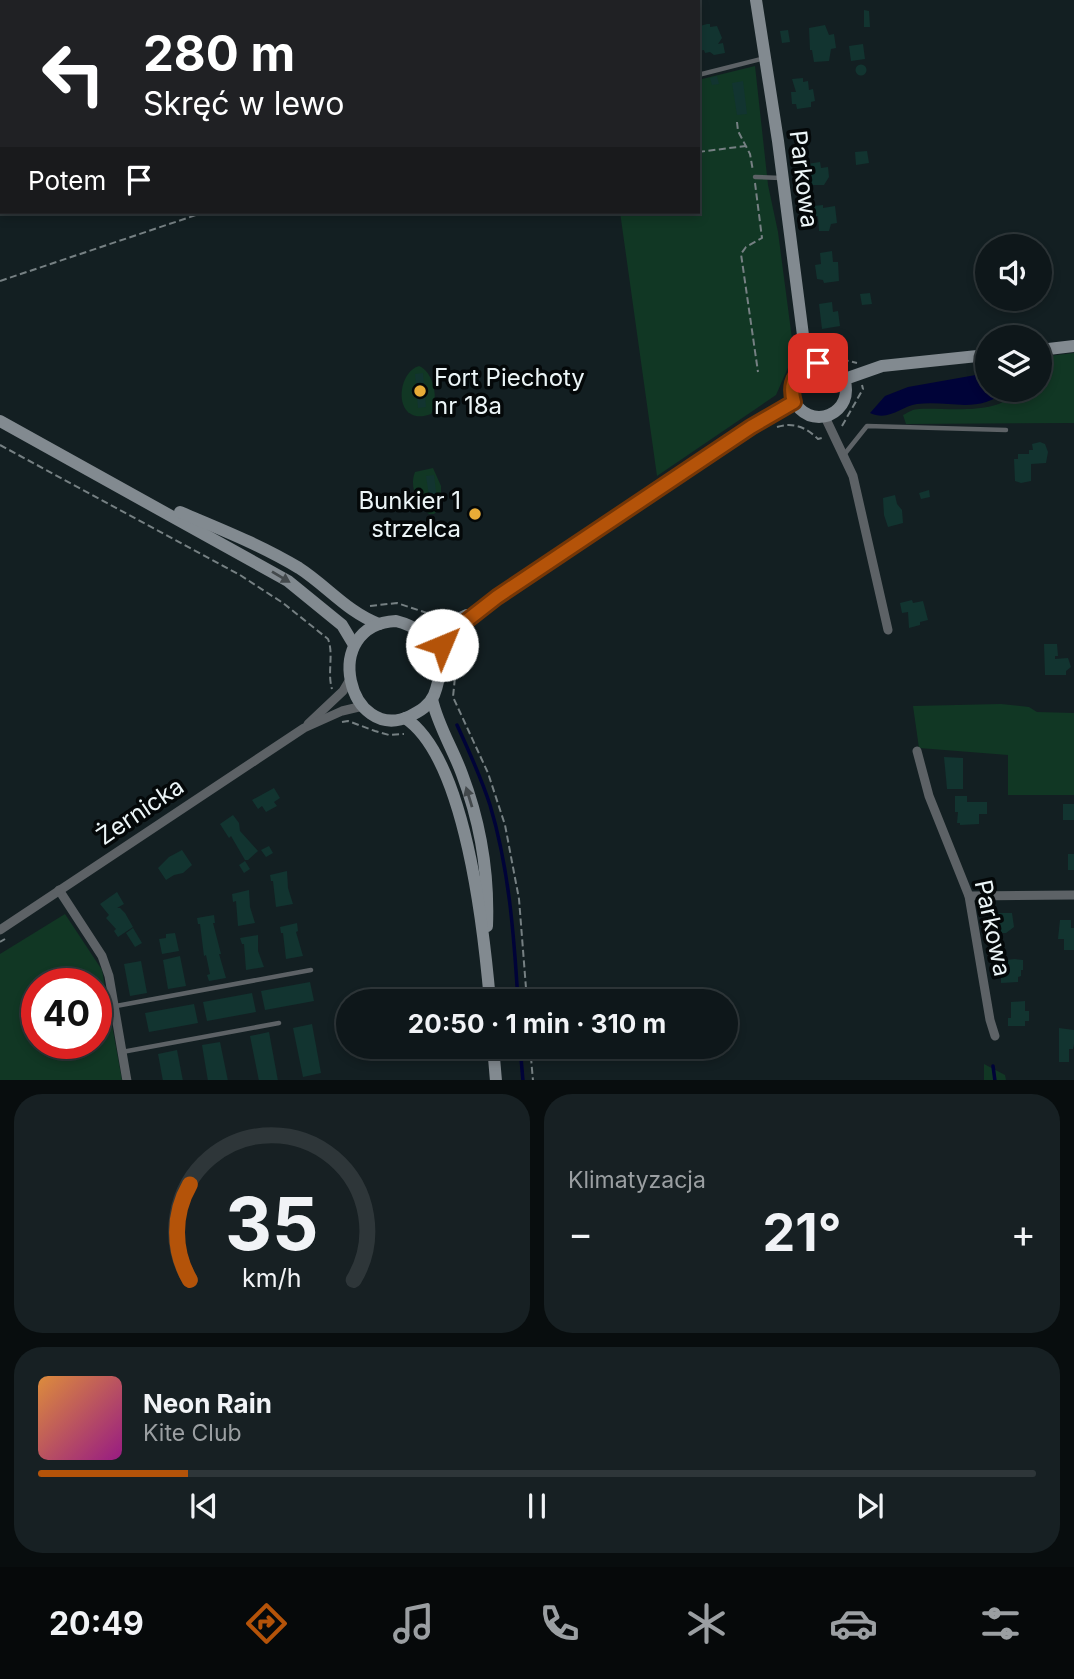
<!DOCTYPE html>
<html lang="pl">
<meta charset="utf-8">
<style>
body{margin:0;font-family:Inter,sans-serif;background:#172023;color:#f1f3f6;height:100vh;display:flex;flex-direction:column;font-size:26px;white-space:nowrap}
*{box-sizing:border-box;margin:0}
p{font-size:23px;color:#9b9fa2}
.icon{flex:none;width:38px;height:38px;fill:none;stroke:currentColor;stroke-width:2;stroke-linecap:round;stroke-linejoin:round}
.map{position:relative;height:1080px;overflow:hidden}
.drawer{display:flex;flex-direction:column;gap:14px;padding:14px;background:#080d0e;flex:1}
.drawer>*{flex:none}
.banner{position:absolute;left:0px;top:0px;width:700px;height:214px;box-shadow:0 4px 10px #0003,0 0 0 2px #2e3639;background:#202124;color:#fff;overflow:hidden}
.controls{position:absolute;left:975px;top:234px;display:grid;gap:14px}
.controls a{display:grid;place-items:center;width:77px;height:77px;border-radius:50%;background:#0e171a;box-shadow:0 4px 10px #0003,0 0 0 2px #2e3639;font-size:35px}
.speed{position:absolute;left:21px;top:968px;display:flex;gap:14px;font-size:35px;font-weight:700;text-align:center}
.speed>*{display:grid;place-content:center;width:91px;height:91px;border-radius:50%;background:#0e171a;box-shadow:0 4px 10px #0003,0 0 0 2px #2e3639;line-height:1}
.speed .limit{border:10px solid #d22;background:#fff;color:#111}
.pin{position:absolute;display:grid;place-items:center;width:60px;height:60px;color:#fff;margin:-30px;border-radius:14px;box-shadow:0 4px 10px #0006}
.me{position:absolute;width:77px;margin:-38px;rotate:45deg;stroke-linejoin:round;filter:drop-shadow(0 0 5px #0008)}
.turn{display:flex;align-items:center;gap:24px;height:147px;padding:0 28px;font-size:32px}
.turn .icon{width:91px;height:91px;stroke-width:2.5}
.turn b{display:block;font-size:49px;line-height:60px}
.then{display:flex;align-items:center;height:66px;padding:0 28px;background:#0003;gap:14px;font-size:26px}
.big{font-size:52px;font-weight:700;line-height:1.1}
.drawer .tile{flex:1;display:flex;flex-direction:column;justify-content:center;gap:10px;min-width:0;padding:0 24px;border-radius:28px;background:#172023}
.drawer .dial{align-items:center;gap:0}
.dial svg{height:182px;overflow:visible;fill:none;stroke:#2e3639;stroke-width:7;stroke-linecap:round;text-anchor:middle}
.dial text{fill:#f1f3f6;stroke:none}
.song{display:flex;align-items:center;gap:21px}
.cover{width:84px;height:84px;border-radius:10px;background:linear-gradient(135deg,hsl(30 70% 55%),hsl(310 70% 35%))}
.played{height:7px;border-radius:4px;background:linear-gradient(90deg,#b45309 15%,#2e3639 15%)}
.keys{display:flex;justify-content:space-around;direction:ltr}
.heat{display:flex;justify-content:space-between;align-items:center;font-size:38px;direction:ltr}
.drawer .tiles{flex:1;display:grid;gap:14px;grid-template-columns:1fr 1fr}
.tile:last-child{grid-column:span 2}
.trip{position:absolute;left:336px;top:989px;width:402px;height:70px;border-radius:35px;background:#0e171a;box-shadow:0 4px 10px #0003,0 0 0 2px #2e3639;font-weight:700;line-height:70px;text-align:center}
.menu{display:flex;height:112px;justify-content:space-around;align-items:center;background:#06090a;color:#9b9fa2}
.menu .icon{width:49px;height:49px}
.menu .selected{color:#b45309}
.menu b{font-size:32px;color:#f1f3f6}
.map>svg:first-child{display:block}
.green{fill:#113724;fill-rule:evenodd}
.water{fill:#000338}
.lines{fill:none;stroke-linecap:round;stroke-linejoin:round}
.stream{stroke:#000338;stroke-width:3.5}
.building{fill:#123430}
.path{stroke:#768083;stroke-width:2;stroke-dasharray:7 3.5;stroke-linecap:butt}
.lane{stroke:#5d6266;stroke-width:4.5}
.street{stroke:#5d6266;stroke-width:9}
.secondary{stroke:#828a90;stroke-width:12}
.oneway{fill:#43494c}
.route-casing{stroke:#753606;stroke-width:18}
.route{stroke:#b45309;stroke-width:12}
.poi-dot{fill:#e8ac37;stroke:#040809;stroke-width:2.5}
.labels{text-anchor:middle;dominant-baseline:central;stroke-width:7;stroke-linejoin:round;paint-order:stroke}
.street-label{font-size:24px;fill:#ecf5f7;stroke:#040809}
.poi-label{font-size:24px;fill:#ecf5f7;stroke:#040809;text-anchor:start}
</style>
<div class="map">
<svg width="1074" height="1081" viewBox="0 0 1074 1081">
<rect width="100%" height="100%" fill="#131f22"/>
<g class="green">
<path d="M755,66L768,185L778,232L794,354L776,395L657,476L620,212H698V80Z"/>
<path d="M1074,353V423L906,424L903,415C909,412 913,409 919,409C943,407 1004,417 1014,390H1040V357Z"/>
<path d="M419,366C434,372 439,400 431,414C393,428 395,373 419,366Z"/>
<path d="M433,468L441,486V508L434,514H429C417,503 409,487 415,472Z"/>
<path d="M1001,704L1029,707L1037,712L1074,713V795H1008V755L919,748L913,706Z"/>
<path d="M65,914L102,970L122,1080H0V954ZM37,984H96V1043H37Z"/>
<path d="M984,1064L1005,1075L1006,1080H984Z"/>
</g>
<path class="water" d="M987,373V390H1008C977,415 952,400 917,404C901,406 889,422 870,413L885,396L908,387Z"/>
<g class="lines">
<g class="stream">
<path d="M457,725C469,751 481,777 490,805C509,868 514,935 518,1001"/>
<path d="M520,1046L523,1081"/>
<path d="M993,1066L995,1081"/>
</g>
</g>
<g class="building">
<path d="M864,10L869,11L870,27H864Z"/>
<path d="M707,24H710V27L717,26L722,38L718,44L723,43L725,53L714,55L710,52L705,53L704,50L698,51V30H701L700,26Z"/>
<path d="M825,25L829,35L834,34L836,48L831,49L829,61L814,62L812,50H810L809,28Z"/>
<path d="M788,30L790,42L782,43L780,31Z"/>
<path d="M863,44L865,59L851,61L849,46Z"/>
<circle cx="861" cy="70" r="5.5"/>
<path d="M717,76L719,84L712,85L710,78Z"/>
<path d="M803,78V82L808,81L809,90L813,89L815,101L811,102V107L797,109L796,104H792L791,92H796L792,79Z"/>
<path d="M743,81L747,114L737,115L732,83Z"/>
<path d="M867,151L869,163L856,165L855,152Z"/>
<path d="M820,162L821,168L828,167L829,177L824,185H810L807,164Z"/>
<path d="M823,205V208L835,206L837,223L831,224L829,231H819L818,216L814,217L813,206Z"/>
<path d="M832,251L833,262H838L839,281L824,283L823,280L817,279L815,265L821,264L820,253Z"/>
<path d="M870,293L872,304L862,305L860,294Z"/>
<path d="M832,302L833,312L838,311L840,326L822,329L819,304Z"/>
<path d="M423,373L426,407L418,408L415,374Z"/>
<path d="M1040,442L1045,444L1048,452L1046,463L1031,464V481L1021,483L1015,481L1014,459H1018V454H1029V450H1033L1032,444Z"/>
<path d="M434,475L438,508L431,509L426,476Z"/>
<path d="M929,490L930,497L921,499L919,493Z"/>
<path d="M895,495L897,504L902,510L903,523L888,527L884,515L883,498Z"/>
<path d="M912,600L913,603L923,601L928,620L920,622V625L909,628L908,612L902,613L900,603Z"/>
<path d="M1044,644H1057L1058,656H1055V659L1068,658L1071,667L1066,671V675H1045Z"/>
<path d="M944,757L963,758V789H947Z"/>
<path d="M274,788L280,798L274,802L277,806L266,812L262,806L258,809L252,800Z"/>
<path d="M955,796H967V802H987V814H979V824L960,825V823H957L958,812H955Z"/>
<rect x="1063" y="804" width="11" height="16"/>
<path d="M233,815L239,823L240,831L258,851L248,860H245L231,836L229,838L220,824Z"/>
<path d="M269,846L273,853L266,857L261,850Z"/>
<path d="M182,850L192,865L183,873L174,875L166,880L158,868L169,857Z"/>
<rect x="1068" y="854" width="6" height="16"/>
<path d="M245,861L250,869L244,873L239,865Z"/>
<path d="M287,871L288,888L293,904L276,907L273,881H271L270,875Z"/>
<path d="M249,890L250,907L255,923L238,926L236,901L233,902L232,894Z"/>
<path d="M117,892L124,904L117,908H120L125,913L133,927L118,937L114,931L116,929L106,918L109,915L100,904Z"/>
<path d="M991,913H1012L1014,927L1006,933H997V926H991Z"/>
<path d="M214,915L215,923H213L221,954H219L226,978L209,981L207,975L210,974L206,955L204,956L200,924H198L197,918Z"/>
<path d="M1060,920H1071V928H1074V950H1064V939H1058Z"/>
<path d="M297,923L298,931L296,932L303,956L286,959L283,933H281L280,927Z"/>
<path d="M133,928L142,943L135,947L126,933Z"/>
<path d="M175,933L179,951L162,954L159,939L166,938V934Z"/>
<path d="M258,935V951L264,967L246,970L244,944H242L240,938Z"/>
<path d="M180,956L186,986L168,989L163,960Z"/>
<path d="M1015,959L1023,960V970H1021V976L1018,977V982L1001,983V973H1007L1006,960Z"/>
<path d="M141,961L147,993L130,996L124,964Z"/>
<path d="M310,982L314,1001L265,1010L261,991Z"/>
<path d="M252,993L256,1012L207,1021L203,1002Z"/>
<path d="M1025,1001V1011H1029V1021H1025V1026H1008V1018H1011V1002Z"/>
<path d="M194,1004L198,1023L149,1032L145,1013Z"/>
<path d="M312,1024L321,1073L303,1077L293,1028Z"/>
<path d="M1059,1028L1074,1030V1044L1073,1049H1069V1062H1059Z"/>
<path d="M269,1032L278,1081H259L250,1036Z"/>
<path d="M220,1042L228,1081H208L202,1045Z"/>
<path d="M177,1050L183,1081H163L158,1054Z"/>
</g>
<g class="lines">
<g class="path">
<path d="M737,122L738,131L750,154L753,171"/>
<path d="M698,152L746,146"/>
<path d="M755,183L762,238L746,247L741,254L758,372"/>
<path d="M0,281L205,212"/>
<path d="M816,341L844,360L857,363"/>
<path d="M842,426L863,389L862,385"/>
<path d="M777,427C793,422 806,427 818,439L822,438"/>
<path d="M0,445L240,575L283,603L328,639C334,654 327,673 332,689"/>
<path d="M370,606L397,603L436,616"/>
<path d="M458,647L453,697L488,773L505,825L519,899L527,1001"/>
<path d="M342,722L348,721L375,731L389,735L404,734"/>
<path d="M0,942L5,939"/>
<path d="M530,1046L533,1081"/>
</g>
<g class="lane">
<path d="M698,75L765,58"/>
<path d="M755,177L781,178"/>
<path d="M843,456L867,426L1006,430"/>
<path d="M116,1006L311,970"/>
<path d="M122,1052L279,1023"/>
</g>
<g class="street">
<path d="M825,417L853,476L888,630"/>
<path d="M308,724L343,691L349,681"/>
<path d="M917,751L929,796L969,896L990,1020L995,1036"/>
<path d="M59,890L102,956L109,976L127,1081"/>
<path d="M969,896L1074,895"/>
<path d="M0,930L304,728L342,711L363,706"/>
</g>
<g class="secondary">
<path d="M756,0L778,141L804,343L810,364"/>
<path d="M1040,350L1074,346"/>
<circle cx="819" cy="390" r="27"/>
<path d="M845,379L882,366L987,355"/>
<path d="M0,421L288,581L342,625L354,645"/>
<path d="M180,512C220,529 261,545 299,568C327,586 347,612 379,624"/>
<path d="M396,621C434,631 448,659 434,695C429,706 420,711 410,716C349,745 318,625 396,621Z"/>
<path d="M422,632L434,630L467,615"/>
<path d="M437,654L453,633L477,611L751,427L794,402"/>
<path d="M432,699C438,726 453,749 462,774C481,824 489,873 487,926"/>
<path d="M405,718C466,758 484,932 490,1001"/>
<path d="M493,1046L496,1081"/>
</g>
</g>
<defs><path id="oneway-solid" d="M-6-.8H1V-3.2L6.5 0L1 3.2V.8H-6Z" transform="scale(1.75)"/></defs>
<g class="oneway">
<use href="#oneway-solid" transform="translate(281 577) rotate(31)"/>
<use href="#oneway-solid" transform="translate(469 797) rotate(-107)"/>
</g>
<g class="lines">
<g class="route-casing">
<path id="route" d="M442,645L465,622L497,597L751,427L794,402C788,382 797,367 818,363"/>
</g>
<use href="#route" class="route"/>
</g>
<g class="poi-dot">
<circle cx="420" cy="391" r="7"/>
<circle cx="475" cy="514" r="7"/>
</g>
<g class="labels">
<g class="street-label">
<text transform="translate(804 179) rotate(83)">Parkowa</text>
<text transform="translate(140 811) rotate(-34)">Żernicka</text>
<text transform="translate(993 928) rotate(78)">Parkowa</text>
</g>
<g class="poi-label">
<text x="434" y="377">Fort Piechoty<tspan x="434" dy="28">nr 18a</tspan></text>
<text x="461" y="500" text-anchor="end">Bunkier 1<tspan x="461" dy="28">strzelca</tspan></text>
</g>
</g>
</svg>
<div class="controls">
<a><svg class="icon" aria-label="sound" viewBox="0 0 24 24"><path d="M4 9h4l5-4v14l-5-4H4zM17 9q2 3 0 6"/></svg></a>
<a><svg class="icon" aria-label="layers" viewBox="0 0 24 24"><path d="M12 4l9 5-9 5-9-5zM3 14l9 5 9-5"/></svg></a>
</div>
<div class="speed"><div class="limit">40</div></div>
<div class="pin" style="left:818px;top:363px;background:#d93025"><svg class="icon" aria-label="arrive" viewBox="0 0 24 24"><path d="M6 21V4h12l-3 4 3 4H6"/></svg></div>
<svg class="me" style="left:442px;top:645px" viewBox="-20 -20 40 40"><circle r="19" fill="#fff"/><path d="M0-13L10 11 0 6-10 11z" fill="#b45309"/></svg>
<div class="trip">20:50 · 1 min · 310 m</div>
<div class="banner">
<div class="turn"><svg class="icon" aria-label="left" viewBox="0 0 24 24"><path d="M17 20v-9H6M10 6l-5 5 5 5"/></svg><div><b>280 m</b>Skręć w lewo</div></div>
<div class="then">Potem<svg class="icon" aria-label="arrive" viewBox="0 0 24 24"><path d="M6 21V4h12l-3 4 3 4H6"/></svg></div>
</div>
</div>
<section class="drawer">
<div class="tiles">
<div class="tile dial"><svg viewBox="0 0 100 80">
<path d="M14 69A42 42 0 1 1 86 69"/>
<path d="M14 69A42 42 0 0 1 14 27" stroke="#b45309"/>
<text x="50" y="56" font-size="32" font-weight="700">35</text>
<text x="50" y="72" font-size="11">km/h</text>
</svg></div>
<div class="tile"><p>Klimatyzacja</p>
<div class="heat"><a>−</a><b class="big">21°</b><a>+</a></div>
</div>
<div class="tile">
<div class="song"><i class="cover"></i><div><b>Neon Rain</b><p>Kite Club</p></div></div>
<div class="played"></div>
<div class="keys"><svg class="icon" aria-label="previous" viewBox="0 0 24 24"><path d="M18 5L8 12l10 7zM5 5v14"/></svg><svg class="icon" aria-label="pause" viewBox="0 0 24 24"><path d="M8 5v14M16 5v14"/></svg><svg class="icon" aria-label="next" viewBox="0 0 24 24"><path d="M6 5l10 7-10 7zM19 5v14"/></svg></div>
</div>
</div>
</section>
<nav class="menu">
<b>20:49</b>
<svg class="icon selected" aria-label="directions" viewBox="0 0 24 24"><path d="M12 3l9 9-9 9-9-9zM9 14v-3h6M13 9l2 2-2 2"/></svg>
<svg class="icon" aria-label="music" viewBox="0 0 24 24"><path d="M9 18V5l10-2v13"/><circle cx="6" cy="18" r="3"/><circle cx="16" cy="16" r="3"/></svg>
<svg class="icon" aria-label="phone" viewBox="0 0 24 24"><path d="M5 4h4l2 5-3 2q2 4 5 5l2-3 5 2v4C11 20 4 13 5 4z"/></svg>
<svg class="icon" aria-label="climate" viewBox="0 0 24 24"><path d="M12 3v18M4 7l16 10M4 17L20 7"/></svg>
<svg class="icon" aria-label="car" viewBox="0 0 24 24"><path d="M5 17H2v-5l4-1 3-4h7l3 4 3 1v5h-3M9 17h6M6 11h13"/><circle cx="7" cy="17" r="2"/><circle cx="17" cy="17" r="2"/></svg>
<svg class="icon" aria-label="filters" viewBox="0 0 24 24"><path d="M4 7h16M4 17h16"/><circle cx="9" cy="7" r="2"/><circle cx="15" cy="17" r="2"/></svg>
</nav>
